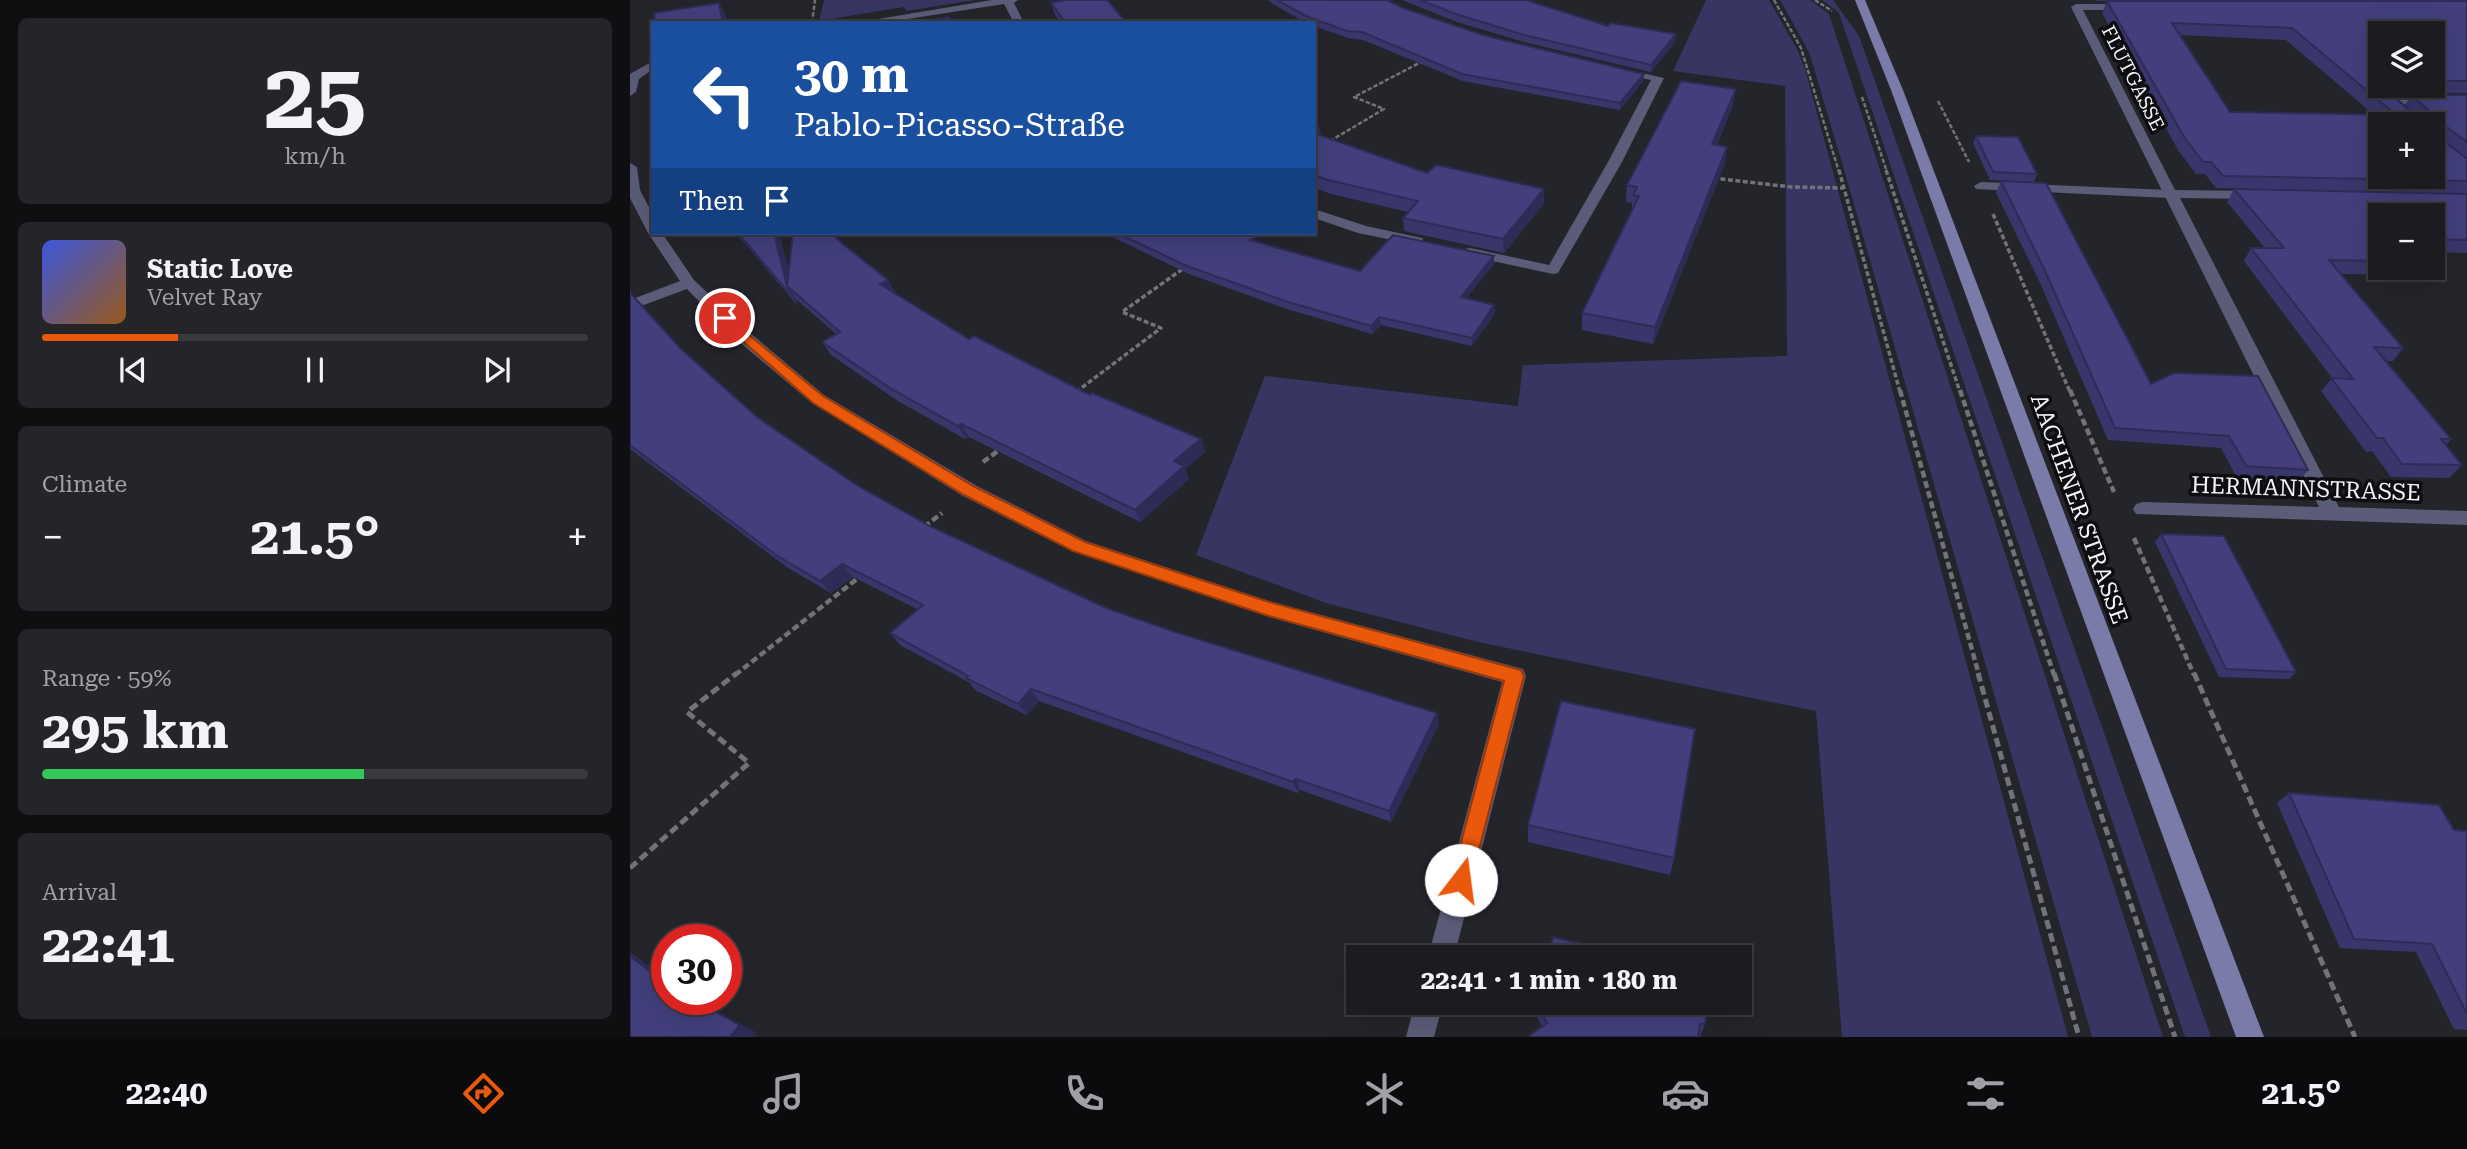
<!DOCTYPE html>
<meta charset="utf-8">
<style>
body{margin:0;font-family:"Roboto Serif",serif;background:#242429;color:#f1f3f6;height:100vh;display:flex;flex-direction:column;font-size:26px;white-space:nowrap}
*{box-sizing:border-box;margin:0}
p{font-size:23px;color:#a0a1a5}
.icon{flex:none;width:38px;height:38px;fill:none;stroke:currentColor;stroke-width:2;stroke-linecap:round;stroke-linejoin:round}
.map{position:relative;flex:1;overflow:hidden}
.side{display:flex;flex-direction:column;gap:18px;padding:18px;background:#0f0f12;width:630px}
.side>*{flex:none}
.hud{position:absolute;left:21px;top:21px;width:665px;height:214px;border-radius:0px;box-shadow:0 7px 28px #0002,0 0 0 2px #39393e;background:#1a4fa0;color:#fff;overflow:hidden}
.tools{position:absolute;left:1738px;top:21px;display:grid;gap:14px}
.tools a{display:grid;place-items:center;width:77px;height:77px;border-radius:0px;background:#1b1b20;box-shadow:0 7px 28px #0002,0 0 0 2px #39393e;font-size:35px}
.speed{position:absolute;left:21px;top:924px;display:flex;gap:14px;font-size:35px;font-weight:700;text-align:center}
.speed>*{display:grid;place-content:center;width:91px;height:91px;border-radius:50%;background:#1b1b20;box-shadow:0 7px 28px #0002,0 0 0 2px #39393e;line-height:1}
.speed .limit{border:10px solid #d22;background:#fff;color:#111}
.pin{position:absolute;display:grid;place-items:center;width:60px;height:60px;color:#fff;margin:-30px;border:4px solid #fff;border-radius:50%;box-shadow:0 2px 7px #0007}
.me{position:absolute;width:77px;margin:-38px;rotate:15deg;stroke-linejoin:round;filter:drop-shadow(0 0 5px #0008)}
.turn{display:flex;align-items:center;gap:24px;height:147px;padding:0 28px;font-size:32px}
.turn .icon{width:91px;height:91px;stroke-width:2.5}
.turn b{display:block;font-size:49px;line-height:60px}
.then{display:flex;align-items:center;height:66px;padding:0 28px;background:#0003;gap:14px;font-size:26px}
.big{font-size:52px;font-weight:700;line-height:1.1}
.side .card{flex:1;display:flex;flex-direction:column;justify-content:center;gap:10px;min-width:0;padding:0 24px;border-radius:10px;background:#242429}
.side .dial{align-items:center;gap:0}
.dial b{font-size:91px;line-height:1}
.song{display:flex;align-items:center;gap:21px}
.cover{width:84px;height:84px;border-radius:10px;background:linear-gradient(135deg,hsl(230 70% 55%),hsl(30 70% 35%))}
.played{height:7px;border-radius:4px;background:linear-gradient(90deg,#ea580c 25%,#39393e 25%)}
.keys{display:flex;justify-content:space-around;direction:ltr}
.heat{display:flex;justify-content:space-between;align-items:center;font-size:38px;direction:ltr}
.charge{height:10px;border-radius:5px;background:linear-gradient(90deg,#34c759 59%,#39393e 0)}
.trip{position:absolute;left:716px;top:945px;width:406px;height:70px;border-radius:0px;background:#1b1b20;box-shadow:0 7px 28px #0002,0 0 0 2px #39393e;font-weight:700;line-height:70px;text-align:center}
.tab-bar{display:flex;height:112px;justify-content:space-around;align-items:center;background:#0b0b0d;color:#a0a1a5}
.tab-bar .icon{width:49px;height:49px}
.tab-bar .on{color:#ea580c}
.tab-bar b{font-size:32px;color:#f1f3f6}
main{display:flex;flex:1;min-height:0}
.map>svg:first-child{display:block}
.green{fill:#373663}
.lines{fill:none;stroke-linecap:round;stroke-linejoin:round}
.path-far3{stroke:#727379;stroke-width:2.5;stroke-dasharray:4.5 2;stroke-linecap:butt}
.path-far2{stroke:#727379;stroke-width:3.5;stroke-dasharray:5 2.5;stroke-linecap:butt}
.path-far1{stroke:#727379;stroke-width:4.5;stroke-dasharray:7 3.5;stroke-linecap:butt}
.path{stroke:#727379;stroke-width:5;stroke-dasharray:9 4.5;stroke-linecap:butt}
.service{fill:#5b5c78;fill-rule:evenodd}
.minor{fill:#5b5c78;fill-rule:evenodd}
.secondary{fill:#7a7ba8;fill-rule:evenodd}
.wall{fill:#39366b;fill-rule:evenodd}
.shaded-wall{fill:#2e2c57}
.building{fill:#423f7c;stroke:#2e2c57;stroke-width:2;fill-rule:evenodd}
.route{fill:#ea580c;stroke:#983908;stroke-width:2}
.labels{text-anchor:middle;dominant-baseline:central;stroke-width:7;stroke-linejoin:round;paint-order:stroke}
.far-street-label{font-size:19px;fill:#f3f4f9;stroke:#0e0e11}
.street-label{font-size:23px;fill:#f3f4f9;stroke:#0e0e11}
</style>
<main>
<section class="side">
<div class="card dial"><b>25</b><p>km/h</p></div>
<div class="card">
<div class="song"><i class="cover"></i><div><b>Static Love</b><p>Velvet Ray</p></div></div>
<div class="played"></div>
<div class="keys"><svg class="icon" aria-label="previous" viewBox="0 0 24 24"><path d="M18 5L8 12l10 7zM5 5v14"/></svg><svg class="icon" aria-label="pause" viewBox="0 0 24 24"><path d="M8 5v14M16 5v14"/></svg><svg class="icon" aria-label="next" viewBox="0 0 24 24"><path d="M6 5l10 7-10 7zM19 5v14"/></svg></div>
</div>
<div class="card"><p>Climate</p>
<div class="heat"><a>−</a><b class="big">21.5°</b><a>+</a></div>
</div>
<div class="card"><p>Range · 59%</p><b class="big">295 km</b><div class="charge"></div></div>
<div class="card"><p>Arrival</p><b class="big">22:41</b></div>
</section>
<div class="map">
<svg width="1837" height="1037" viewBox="0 0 1837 1037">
<rect width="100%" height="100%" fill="#24242b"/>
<g class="green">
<path d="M194,0H345L276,11L274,7L189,21Z"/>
<path d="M1076,0H1139L1167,49L1175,69L1438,1037H1212L1186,711L848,642L696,603L566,555L635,376L888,406L893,365L1157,356L1155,86L1043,71Z"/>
<path d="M1150,0H1180L1199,14L1533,1037H1462L1213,166L1179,52Z"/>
<path d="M1192,0H1203L1229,36L1581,1037H1555L1209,13Z"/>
</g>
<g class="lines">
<g class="path-far3">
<path d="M1144,0L1171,48L1209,172"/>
<path d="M1185,0L1202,11"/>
<path d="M182,23L185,0"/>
<path d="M1232,97L1257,172"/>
<path d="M1308,101L1339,162"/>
<path d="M700,141L754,109L724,97L793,61"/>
</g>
<g class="path-far2">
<path d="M1209,170L1270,392"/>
<path d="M1256,170L1330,392"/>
<path d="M1083,178L1161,187L1213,188"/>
<path d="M1363,214L1440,392"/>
<path d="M446,392L531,328L492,312L554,268"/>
</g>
<g class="path-far1">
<path d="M1270,390L1349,675"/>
<path d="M1330,390L1424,675"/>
<path d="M1440,390L1484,492"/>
<path d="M446,392L449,390"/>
<path d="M353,462L372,448"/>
<path d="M294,527L312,513"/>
<path d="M1504,538L1564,675"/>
<path d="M105,675L232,575"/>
</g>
<g class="path">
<path d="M1348,673L1449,1037"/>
<path d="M1424,673L1545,1037"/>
<path d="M1564,673L1725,1037"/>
<path d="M0,868L119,763L57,712L107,673"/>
</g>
<path class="service" d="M1351,182L1539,190L1546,194L1539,198L1346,189L1344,186Z"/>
<g class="minor">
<path d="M362,0H388L384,3L394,23H384L374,4L252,23H224Z"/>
<path d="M1446,4H1500L1505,7L1500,10H1453L1545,190L1626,191L1633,195L1626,199L1550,198L1709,507L1837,511V525L1506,514L1503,509L1506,504L1513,502L1689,507L1441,7Z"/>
<path d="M23,61V69L9,79L6,92L0,96V74Z"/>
<path d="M990,68L1034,78L992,162L928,273L923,274L835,255L833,252L835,249L840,248L919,265L978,162L1021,80L986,73V69Z"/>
<path d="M1756,96H1837V104H1767L1789,124H1776L1752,103L1750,100Z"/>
<path d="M0,163L7,167L10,190L23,215V233H32L64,280L119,332L194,395L347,486L456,541L639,601L893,669L896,676L824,957H798L872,682L639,617L442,551L333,496L182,403L107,340L57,289L0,310V300L50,281L18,233L0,198Z"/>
<path d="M684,209L736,226L792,238L794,241L787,245L728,233L684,218Z"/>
<path d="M785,1003H813L804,1037H776Z"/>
</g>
<path class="secondary" d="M1225,0H1235L1273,90L1634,1037H1606L1261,90Z"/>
</g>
<g class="wall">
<path d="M638,0H757L773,8L853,35L1013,81L990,110L833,81L733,40L718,38L684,26V23H676L643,4Z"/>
<path d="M772,0H896L978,26L1046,34L1045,42L1021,72L894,42L827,22Z"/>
<path d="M1465,0H1837V93H1760L1774,106L1782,95H1837V253L1802,252V215H1750V268H1774L1769,275L1710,274L1773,348L1763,361H1756L1821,439L1816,445L1832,465L1819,478L1761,477L1742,451L1736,452L1691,391L1702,378L1614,261L1621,248H1635L1597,202L1604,189L1710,191L1586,188L1575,174H1566L1548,150L1472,13L1477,1H1530H1466ZM1802,33V86H1750ZM1549,35L1656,40L1744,115L1600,112Z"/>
<path d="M421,3L497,23H431L425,15Z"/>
<path d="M1103,105L1087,145L1095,163L1023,344L952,330V313L1002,210V203L996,202L997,185Z"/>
<path d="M684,126L692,136L797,173L914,189V203L874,253L774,231L773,218L778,212L701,194L684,188Z"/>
<path d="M1346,136L1407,174L1404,182L1360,180L1343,143Z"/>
<path d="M1371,181L1521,384L1678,470L1668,483L1607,478L1591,448L1478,440L1411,285L1366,193Z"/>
<path d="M106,233H149L159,271L213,244L266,293H264L339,339L460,395L571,439L575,452L555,469L559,479L510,522L339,437L335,439L268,401L201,355L192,342L206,334L166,299L167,305Z"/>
<path d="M474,233H613L626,241L730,271L864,256V264L836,298L864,305L865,313L842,346L751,325L742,334L657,309L559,274Z"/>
<path d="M0,290L3,296L51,349L127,417L228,486L300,526L476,608L545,632L807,713L809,724L761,822L670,790L668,793L409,701L397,715L345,690L340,683L270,645L260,633L287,609L223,577L201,593L158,568L0,449Z"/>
<path d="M1531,534L1666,672L1659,679L1589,677L1525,542Z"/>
<path d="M1659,793L1824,830L1837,831V1030L1824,1029L1786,952L1710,948L1647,803Z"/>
<path d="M898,825L1044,858L1040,875L898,842Z"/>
<path d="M907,1005L1075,1024L1070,1037H900L912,1027L908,1019Z"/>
</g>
<g class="shaded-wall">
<path d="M89,3L95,14L97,23H93Z"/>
<path d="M1046,34L1045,42L1021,72V65Z"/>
<path d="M1014,74L1013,81L990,110V103Z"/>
<path d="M1106,89L1103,105L1080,160L1082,144Z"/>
<path d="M690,128L693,141L684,140V132Z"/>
<path d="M1097,147L1095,163L1023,344L1025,327Z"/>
<path d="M914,189V203L874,253L873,239Z"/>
<path d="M144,233H149L164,292L157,286Z"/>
<path d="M864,256V264L831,305V297Z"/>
<path d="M258,280L266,293L257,297L250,284Z"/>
<path d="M157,286L166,299L167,305L159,293Z"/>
<path d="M864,305L865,313L842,346V338Z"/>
<path d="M749,317L751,325L742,334L741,326Z"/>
<path d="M331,424L339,437L335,439L328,426Z"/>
<path d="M571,439L575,452L555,469L559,479L510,522L505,510L544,461Z"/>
<path d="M212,564L223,577L201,593L190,581Z"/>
<path d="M401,689L409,701L397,715L388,704Z"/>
<path d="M807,713L809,724L761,822L759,811Z"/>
<path d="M666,779L670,790L668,793L663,782Z"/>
<path d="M0,952L37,979V984L0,956Z"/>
<path d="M62,999H64L127,1033L124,1037H100Z"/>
</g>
<g class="building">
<path d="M435,0H477L497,23H436L421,3Z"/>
<path d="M647,0H757L773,8L853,35L1014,74L990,103L832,74L732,32L717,31L676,16Z"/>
<path d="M790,0H896L978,26L981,23L1046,34L1021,65L894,35L826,14Z"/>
<path d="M1477,1H1837V81H1802V33H1750V86H1759L1755,89L1784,114H1797L1800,112L1782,95H1837V142L1810,122L1808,136L1837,159V181L1593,176L1581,162H1573L1554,137ZM1542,23L1662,28L1766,115L1600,112ZM1750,124H1802V177H1750Z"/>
<path d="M89,3L93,23H25L24,13Z"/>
<path d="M319,17L321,23H287Z"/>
<path d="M1051,81L1106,89L1082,144L1097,147L1025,327L952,313L1009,196L1003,195L1007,187L997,185Z"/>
<path d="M684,126L690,128L684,132Z"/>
<path d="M684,133L797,173L807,165L914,189L873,239L773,218L788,201L698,180L684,175Z"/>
<path d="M1346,136L1388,137L1407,174L1363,172Z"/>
<path d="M1371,181L1416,183L1521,384L1544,373L1628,376L1678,470L1616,466L1599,436L1485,428L1416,273Z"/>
<path d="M1604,189L1837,194V240L1802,239V215H1750V261L1699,260L1773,348L1744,347L1821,439H1811L1832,465L1772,464L1753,438H1747L1701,378L1723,379L1621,248H1654Z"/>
<path d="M108,233H144L157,286L163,233H201L213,244L258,280L250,284L339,339L344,336L460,395L462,393L571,439L544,461L554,466L505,510L331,424L328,426L260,388L192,342L210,332L157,286L159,293Z"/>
<path d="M487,233H613L625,237L620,240L730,271L763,235L864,256L831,297L864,305L842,338L749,317L741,326L655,301L557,266Z"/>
<path d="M2,295L51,349L127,417L228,486L300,526L476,608L545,632L807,713L759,811L666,779L663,782L401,689L388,704L336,678L338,676L260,633L293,605L212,564L190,581L146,555L0,445V296Z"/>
<path d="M1531,534L1594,536L1666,672L1596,669Z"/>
<path d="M931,701L1065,729L1044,858L898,825Z"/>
<path d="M1659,793L1809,805L1824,830L1837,831V1014L1802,944L1724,939Z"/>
<path d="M923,937L1006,957H918Z"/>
<path d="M0,956L37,984V999H62L110,1025L100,1037H0Z"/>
<path d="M908,1003H1078L1075,1024H1070L1068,1037H900V1035L917,1023L907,1005Z"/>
</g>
<path class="route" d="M95,315L193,396L345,487L455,542L639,602L891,670L894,676L839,888L831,891L824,888L821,880L874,681L639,616L443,551L334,495L183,403L90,321L88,318Z"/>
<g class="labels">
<g class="far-street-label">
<text transform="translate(1503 78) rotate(63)">FLUTGASSE</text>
</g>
<g class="street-label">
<text transform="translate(1676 489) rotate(2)">HERMANNSTRASSE</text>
<text transform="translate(1449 509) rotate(70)">AACHENER STRASSE</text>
</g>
</g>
</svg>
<div class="tools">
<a><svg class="icon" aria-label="layers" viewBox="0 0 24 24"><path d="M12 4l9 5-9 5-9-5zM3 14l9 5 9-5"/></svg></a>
<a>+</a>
<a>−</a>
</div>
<div class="speed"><div class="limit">30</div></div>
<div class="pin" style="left:95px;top:318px;background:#d93025"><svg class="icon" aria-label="arrive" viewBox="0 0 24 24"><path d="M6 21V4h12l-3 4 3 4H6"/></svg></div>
<svg class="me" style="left:831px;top:880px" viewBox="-20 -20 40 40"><circle r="19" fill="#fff"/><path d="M0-13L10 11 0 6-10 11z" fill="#ea580c"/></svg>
<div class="trip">22:41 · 1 min · 180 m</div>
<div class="hud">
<div class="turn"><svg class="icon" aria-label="left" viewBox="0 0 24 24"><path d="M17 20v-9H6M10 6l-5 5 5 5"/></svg><div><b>30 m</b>Pablo-Picasso-Straße</div></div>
<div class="then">Then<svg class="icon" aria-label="arrive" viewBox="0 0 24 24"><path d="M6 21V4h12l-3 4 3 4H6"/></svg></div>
</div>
</div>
</main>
<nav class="tab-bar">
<b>22:40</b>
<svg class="icon on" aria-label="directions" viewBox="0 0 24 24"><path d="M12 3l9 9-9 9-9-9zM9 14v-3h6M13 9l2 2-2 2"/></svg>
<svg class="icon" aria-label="music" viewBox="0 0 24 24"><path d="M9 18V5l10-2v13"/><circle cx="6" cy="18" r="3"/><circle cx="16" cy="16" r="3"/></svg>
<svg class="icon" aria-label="phone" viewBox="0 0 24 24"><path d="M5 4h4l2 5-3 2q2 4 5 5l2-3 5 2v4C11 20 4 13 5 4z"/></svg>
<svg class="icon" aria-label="climate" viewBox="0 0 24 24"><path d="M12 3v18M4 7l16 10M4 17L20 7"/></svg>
<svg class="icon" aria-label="car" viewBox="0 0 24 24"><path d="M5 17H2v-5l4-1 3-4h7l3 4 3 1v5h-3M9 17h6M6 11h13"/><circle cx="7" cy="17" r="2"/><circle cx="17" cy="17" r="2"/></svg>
<svg class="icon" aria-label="filters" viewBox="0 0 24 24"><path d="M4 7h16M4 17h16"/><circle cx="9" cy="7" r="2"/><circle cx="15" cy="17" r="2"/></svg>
<b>21.5°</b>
</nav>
